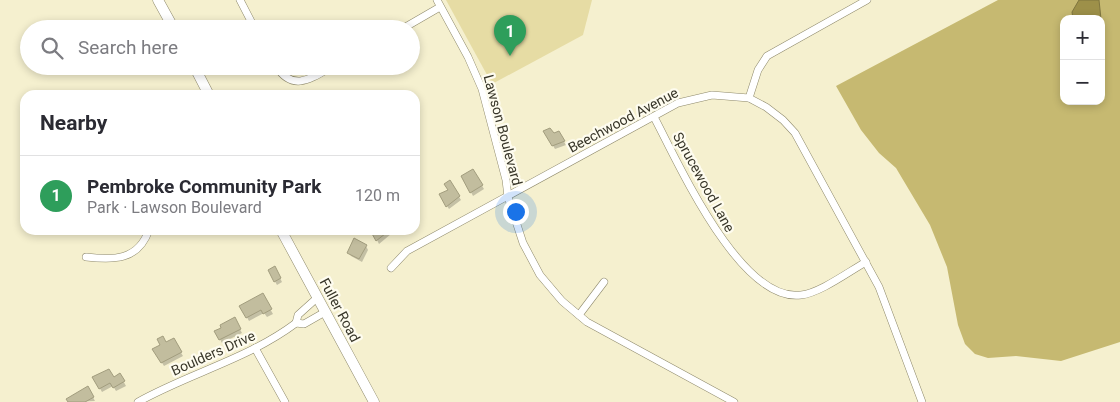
<!DOCTYPE html>
<meta charset="utf-8">
<style>
body{margin:0;font-family:Roboto,sans-serif;background:#f7f7f7;color:#2b2b33}
.controls{position:absolute;right:15px;top:15px;display:grid;overflow:hidden;border-radius:10px;box-shadow:0 2px 8px #0003}
.controls button{width:45px;height:45px;display:grid;place-items:center;padding:0;border:0;border-bottom:1px solid #e1e1e2;background:#fff;color:#2b2b33;font:25px sans-serif}
.you{position:absolute;left:515px;top:211px;width:18px;height:18px;margin:-12px;border:4px solid #fff;border-radius:50%;background:#1a73e8;box-shadow:0 0 0 8px #1a73e833}
.badge{display:grid;place-items:center;width:32px;height:32px;border-radius:50%;background:#6968e1;color:#fff;font-size:16px;font-weight:700}
.pin{position:absolute;translate:-50% -41px;filter:drop-shadow(0 1px 2px #0008)}
.pin::after{content:'';position:absolute;top:26px;width:18px;height:15px;background:inherit;clip-path:polygon(0 0,100% 0,50% 100%)}
.list{margin:0;padding:0;list-style:none}
h2{display:flex;justify-content:space-between;align-items:center;height:65px;margin:0;padding:0 20px;font-size:21px}
h2 small{font-size:16px;font-weight:400;color:#7c7c81}
.list li{display:grid;grid-template-columns:32px 1fr auto;gap:15px;align-items:center;box-sizing:border-box;height:80px;padding:0 20px;border-top:1px solid #e1e1e2}
.list b{display:block;font-size:19px;white-space:nowrap}
.list p{margin:0;font-size:16px;white-space:nowrap;color:#7c7c81}
.list em{font-size:16px;font-style:normal;color:#7c7c81}
.icon{flex:none;width:28px;height:28px;fill:none;stroke:currentColor;stroke-width:2;stroke-linecap:round;stroke-linejoin:round}
.map{position:relative;flex:none;width:1120px;height:402px;overflow:hidden}
.search{position:absolute;background:#fff;box-shadow:0 2px 8px #0003;left:20px;top:20px;width:400px;height:55px;display:flex;align-items:center;gap:12px;box-sizing:border-box;padding:0 18px;border-radius:28px;color:#7c7c81;font-size:19px}
.panel{position:absolute;background:#fff;box-shadow:0 2px 8px #0003;left:20px;top:90px;width:400px;height:145px;border-radius:15px}
.map>svg:first-child{display:block}
.green{fill:#e6dca4}
.forest{fill:#c6b971;fill-rule:evenodd}
.water{fill:#9d9049;stroke:#7f753f}
.shadow{fill:#0003}
.building{fill:#c2bd9e;stroke:#a29d7e}
.lines{fill:none;stroke-linecap:round;stroke-linejoin:round}
.street-casing{stroke:#8e896b;stroke-width:8}
.secondary-casing{stroke:#8e896b;stroke-width:11}
.street{stroke:#fff;stroke-width:7}
.secondary{stroke:#fff;stroke-width:10}
.labels{text-anchor:middle;dominant-baseline:central;stroke-width:4.5;stroke-linejoin:round;paint-order:stroke}
.street-label{font-size:14px;fill:#383629;stroke:#fefcef}
</style>
<div class="map">
<svg width="1120" height="402" viewBox="0 0 1120 402">
<rect width="100%" height="100%" fill="#f5f0cf"/>
<path class="green" d="M446,0h146l-9,35 -91,49z"/>
<path class="forest" d="M998,0h122v342l-59,19 -45,-5 -28,2 -13,-4 -10,-10 -7,-19 -11,-58 -17,-42 -34,-57 -17,-15 -18,-23 -25,-44zM1064,19h37v82h-37z"/>
<path class="water" d="M1079,0h20l2,19h-28l-1,-7z"/>
<g class="shadow">
<path d="M545,132l8,3 5,-3 8,13 -11,4z"/>
<path d="M473,171l11,18 -11,7 -10,-19z"/>
<path d="M450,182l11,18 -12,9 -9,-14 9,-5z"/>
<path d="M372,230h17l2,4 -12,10z"/>
<path d="M366,246l2,4 -6,12 -11,-6 -2,-3z"/>
<path d="M275,268l7,14 -5,3 -8,-14z"/>
<path d="M262,295l11,19 -6,3 -3,-4 -15,8 -8,-15z"/>
<path d="M234,319l8,14 -20,10 -6,-11z"/>
<path d="M173,340l10,16 -19,10 -10,-16z"/>
<path d="M120,375l6,11 -10,5 -3,-5 -11,6 -8,-14h19z"/>
<path d="M88,388l7,13 -25,1z"/>
</g>
<g class="building">
<path d="M550,128l4,5 5,-2 6,10 -13,5 -9,-15z"/>
<path d="M473,169l10,16 -13,8 -9,-17z"/>
<path d="M450,180l10,16 -14,11 -7,-13 9,-4 -4,-6z"/>
<path d="M370,230h20l-14,11z"/>
<path d="M354,238l13,7 -8,14 -12,-6z"/>
<path d="M275,266l6,12 -7,4 -6,-12z"/>
<path d="M263,293l9,16 -9,5 -2,-4 -15,8 -7,-12z"/>
<path d="M235,317l6,12 -22,11 -5,-9 7,-3 -1,-3z"/>
<path d="M163,336l3,6 8,-4 8,14 -21,11 -9,-14 8,-4 -3,-6z"/>
<path d="M109,369l5,8 6,-4 5,8 -12,7 -3,-5 -11,6 -7,-12z"/>
<path d="M88,386l6,11 -9,5h-17l-2,-3z"/>
</g>
<g class="lines">
<g class="street-casing">
<g id="street">
<path d="M240,0l15,29"/>
<path d="M437,0l31,57 14,32 24,91 2,17 15,46 17,32 22,26 25,21 147,80"/>
<path d="M402,29l38,-22"/>
<path d="M276,66c17,27 36,12 57,0"/>
<path d="M749,98l9,-28 9,-14 100,-56"/>
<path d="M654,117c24,45 86,186 147,178 19,-2 47,-23 65,-33"/>
<path d="M86,257c27,3 52,4 63,-27"/>
<path d="M391,268l16,-17 271,-148 34,-8 37,3 17,9 17,13 12,13 84,154 43,115"/>
<path d="M579,315l25,-33"/>
<path d="M296,323l8,1 21,-12"/>
<path d="M255,348l30,54"/>
<path d="M138,402c52,-29 110,-43 158,-79l2,-8 20,-18"/>
</g>
</g>
<g class="secondary-casing">
<g id="secondary">
<path d="M158,0l16,29"/>
<path d="M194,66l15,29"/>
<path d="M281,230l93,172"/>
</g>
</g>
<use href="#street" class="street"/>
<use href="#secondary" class="secondary"/>
</g>
<g class="labels">
<g class="street-label">
<text transform="translate(623 120) rotate(-28)">Beechwood Avenue</text>
<text transform="translate(503 130) rotate(75)">Lawson Boulevard</text>
<text transform="translate(704 182) rotate(61)">Sprucewood Lane</text>
<text transform="translate(340 310) rotate(62)">Fuller Road</text>
<text transform="translate(213 353) rotate(-24)">Boulders Drive</text>
</g>
</g>
</svg>
<div class="controls">
<button>+</button>
<button>−</button>
</div>
<div class="you"></div>
<div class="pin badge" style="left:510px;top:56px;background:#2e9e5b">1</div>
<div class="search"><svg class="icon" aria-label="search" viewBox="0 0 24 24"><circle cx="10" cy="10" r="6"/><path d="M15 15l6 6"/></svg>Search here</div>
<section class="panel">
<h2>Nearby<small></small></h2>
<ul class="list">
<li><span class="badge" style="background:#2e9e5b">1</span><div><b>Pembroke Community Park</b><p>Park · Lawson Boulevard</p></div><em>120 m</em></li>
</ul>
</section>
</div>
